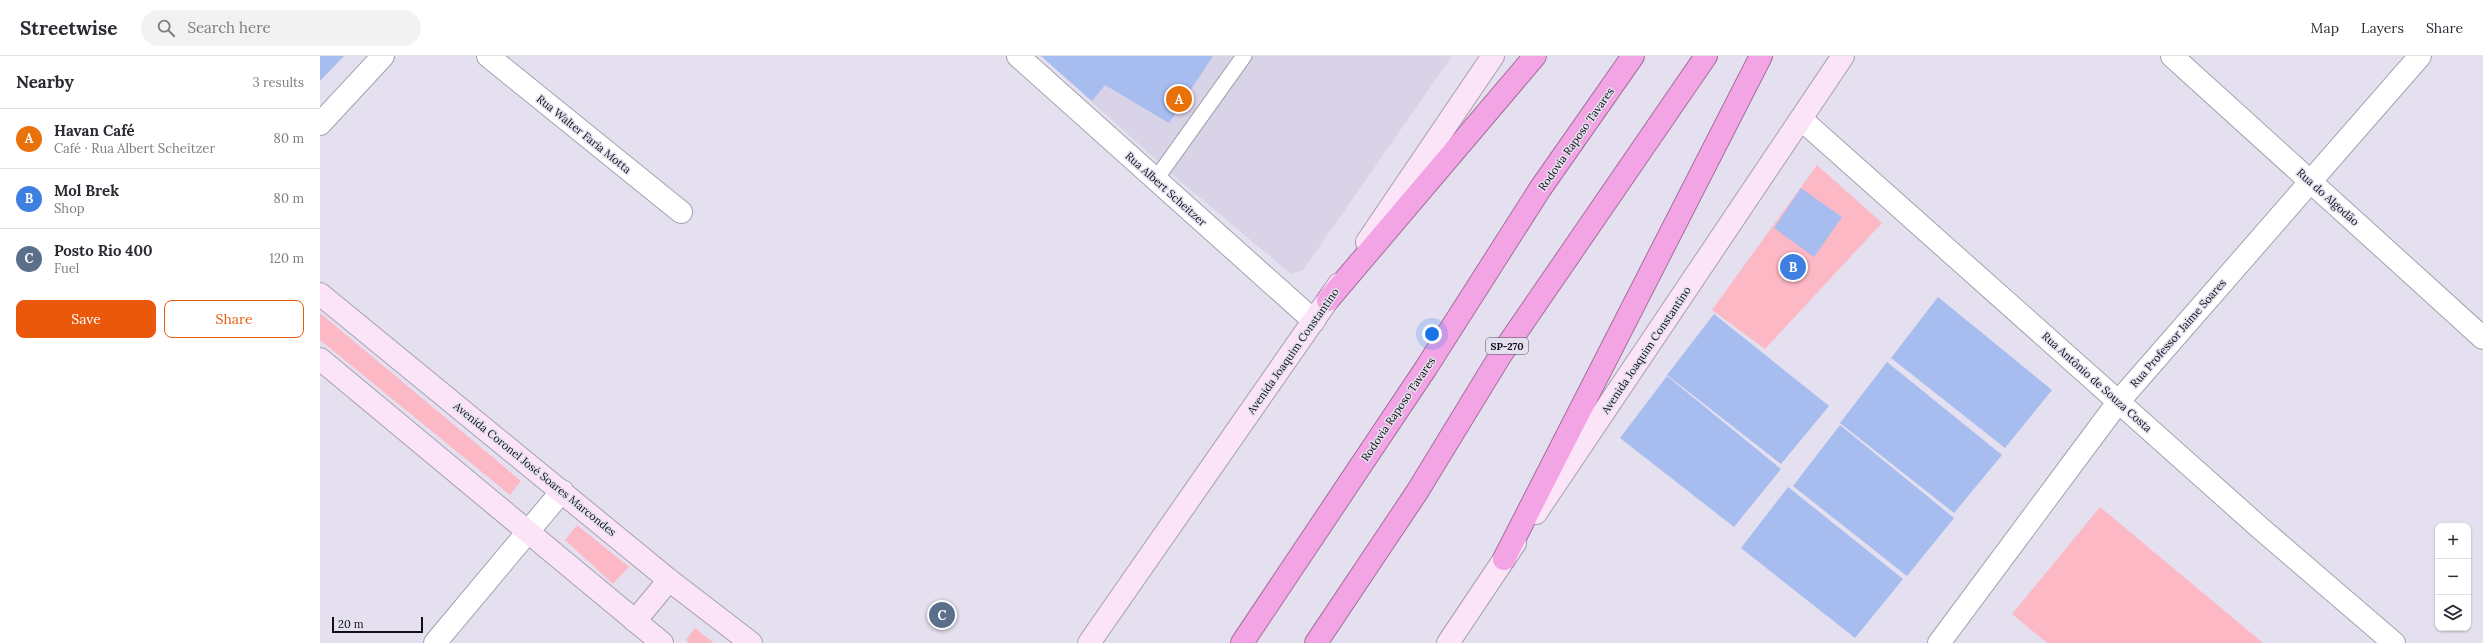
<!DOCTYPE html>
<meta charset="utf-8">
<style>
body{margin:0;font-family:Lora,serif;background:#f2f2f3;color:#2b2b33}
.controls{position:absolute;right:12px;bottom:12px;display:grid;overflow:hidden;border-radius:8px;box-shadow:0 1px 3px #0004}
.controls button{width:36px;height:36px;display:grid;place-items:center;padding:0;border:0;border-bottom:1px solid #e1e1e2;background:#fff;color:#2b2b33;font:20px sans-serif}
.scale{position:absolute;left:12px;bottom:10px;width:91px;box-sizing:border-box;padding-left:4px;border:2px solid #100e13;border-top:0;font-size:11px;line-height:14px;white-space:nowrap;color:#100e13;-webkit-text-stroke:3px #e5e0ef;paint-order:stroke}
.you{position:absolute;left:1112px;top:278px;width:14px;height:14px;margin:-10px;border:3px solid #fff;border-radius:50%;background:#1a73e8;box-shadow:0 0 0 6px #1a73e833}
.badge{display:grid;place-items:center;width:26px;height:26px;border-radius:50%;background:#ea580c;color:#fff;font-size:13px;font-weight:700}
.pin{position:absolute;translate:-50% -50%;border:2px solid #fff;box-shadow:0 1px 4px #0006}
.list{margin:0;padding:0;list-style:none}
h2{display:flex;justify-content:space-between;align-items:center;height:52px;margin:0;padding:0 16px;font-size:17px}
h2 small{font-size:13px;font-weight:400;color:#7c7c81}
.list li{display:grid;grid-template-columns:26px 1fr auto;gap:12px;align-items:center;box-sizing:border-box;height:60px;padding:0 16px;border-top:1px solid #e1e1e2}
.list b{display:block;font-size:15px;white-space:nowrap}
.list p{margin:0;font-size:13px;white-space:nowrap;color:#7c7c81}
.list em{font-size:13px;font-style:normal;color:#7c7c81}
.actions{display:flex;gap:8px;padding:12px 16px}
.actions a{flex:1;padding:9px 0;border:1px solid #ea580c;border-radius:8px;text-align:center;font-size:14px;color:#ea580c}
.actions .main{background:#ea580c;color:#fff}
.icon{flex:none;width:22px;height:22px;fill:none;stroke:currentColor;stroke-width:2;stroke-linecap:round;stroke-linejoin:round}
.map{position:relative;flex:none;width:2163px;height:587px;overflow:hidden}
header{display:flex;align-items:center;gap:24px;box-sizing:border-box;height:56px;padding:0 20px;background:#fff;border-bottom:1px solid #e1e1e2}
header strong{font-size:19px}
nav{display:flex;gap:22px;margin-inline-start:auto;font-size:14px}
.search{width:280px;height:36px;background:#f2f2f3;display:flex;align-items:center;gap:10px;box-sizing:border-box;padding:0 14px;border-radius:22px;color:#7c7c81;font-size:15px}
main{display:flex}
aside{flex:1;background:#fff}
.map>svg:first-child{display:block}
.built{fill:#d9d3e8}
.green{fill:#fdb8c5}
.building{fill:#a7bcef}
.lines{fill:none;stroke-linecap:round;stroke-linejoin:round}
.service-casing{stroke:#a5a0ae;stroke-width:17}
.minor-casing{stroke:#a5a0ae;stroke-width:24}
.secondary-casing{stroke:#a5a0ae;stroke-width:24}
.motorway-casing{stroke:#a3709b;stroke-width:24}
.service{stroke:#fff;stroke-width:15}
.minor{stroke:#fff;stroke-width:22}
.secondary{stroke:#fbe4f7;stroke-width:22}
.motorway{stroke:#f2a4e4;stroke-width:22}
.labels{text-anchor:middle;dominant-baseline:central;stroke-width:3;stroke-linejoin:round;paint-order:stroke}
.shield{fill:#e5e0ef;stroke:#504d55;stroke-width:1}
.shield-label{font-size:10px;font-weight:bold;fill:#100e13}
.street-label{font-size:11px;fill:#100e13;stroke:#e5e0ef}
</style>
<header>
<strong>Streetwise</strong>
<div class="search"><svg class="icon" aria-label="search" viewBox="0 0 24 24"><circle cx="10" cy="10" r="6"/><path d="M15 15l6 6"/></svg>Search here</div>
<nav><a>Map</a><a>Layers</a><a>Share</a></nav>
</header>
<main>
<aside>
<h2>Nearby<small>3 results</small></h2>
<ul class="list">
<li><span class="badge" style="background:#e8710a">A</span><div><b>Havan Café</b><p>Café · Rua Albert Scheitzer</p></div><em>80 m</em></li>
<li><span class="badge" style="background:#3f7fe0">B</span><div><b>Mol Brek</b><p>Shop</p></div><em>80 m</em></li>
<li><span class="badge" style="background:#5c6f8a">C</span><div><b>Posto Rio 400</b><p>Fuel</p></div><em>120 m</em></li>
</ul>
<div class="actions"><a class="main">Save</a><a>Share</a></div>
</aside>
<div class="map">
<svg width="2163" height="587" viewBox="0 0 2163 587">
<rect width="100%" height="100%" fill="#e5e0ef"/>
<path class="built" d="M721,0h411l-149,214 -12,4 -117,-98z"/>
<g class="green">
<path d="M1497,109l65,58 -117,126 -53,-39z"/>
<path d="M0,257l201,168 -11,14 -190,-155z"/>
<path d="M1780,451l163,136h-216l-35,-29z"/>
<path d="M257,469l52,42 -16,17 -48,-44z"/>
<path d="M375,572l19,15h-25l-3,-3z"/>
</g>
<g class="building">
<path d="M0,0h24l-24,25z"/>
<path d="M721,0h172l-44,67 -64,-38 -13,16z"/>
<path d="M1481,132l41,29 -28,40 -40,-29z"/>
<path d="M1618,241l114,93 -47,58 -114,-90z"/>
<path d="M1394,258l115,92 -48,58 -114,-89z"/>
<path d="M1567,306l115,93 -48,58 -114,-90z"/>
<path d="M1347,320l114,93 -47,58 -114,-89z"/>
<path d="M1520,369l114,93 -47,58 -114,-90z"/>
<path d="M1468,431l115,92 -48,59 -114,-90z"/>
</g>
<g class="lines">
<g class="service-casing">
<path id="service" d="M836,123l88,-123"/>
</g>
<g class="minor-casing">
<g id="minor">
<path d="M168,0l193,156"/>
<path d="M698,0l296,265"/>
<path d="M1852,0l311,282"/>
<path d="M1481,63l458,408 135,116"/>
<path d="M0,68l63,-68"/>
<path d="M115,587l127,-152"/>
<path d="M1619,587l180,-242 301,-345"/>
</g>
</g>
<g class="secondary-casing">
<g id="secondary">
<path d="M1047,186l126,-186"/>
<path d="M0,238l349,286 82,63"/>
<path d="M0,303l342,284"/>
<path d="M1216,457l307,-457"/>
<path d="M315,565l34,-41"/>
<path d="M769,587l250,-359"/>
<path d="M1128,587l67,-100"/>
</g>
</g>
<g class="motorway-casing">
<g id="motorway">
<path d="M1008,244l207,-244"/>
<path d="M1184,503l257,-503"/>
<path d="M922,587l184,-275 114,-179 93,-133"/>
<path d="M996,587l101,-151 83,-136 206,-300"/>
</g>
</g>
<use href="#service" class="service"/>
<use href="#minor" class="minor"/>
<use href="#secondary" class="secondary"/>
<use href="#motorway" class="motorway"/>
</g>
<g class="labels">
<rect class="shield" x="1166" y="282" width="42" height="16" rx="3"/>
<g class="shield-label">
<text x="1187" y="290">SP-270</text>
</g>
<g class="street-label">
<text transform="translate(264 78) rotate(39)">Rua Walter Faria Motta</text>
<text transform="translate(1256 83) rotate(-55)">Rodovia Raposo Tavares</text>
<text transform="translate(846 133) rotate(42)">Rua Albert Scheitzer</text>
<text transform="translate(2008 141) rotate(42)">Rua do Algodão</text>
<text transform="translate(1858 277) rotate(-49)">Rua Professor Jaime Soares</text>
<text transform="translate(1326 294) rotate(-56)">Avenida Joaquim Constantino</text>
<text transform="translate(973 295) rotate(-55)">Avenida Joaquim Constantino</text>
<text transform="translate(1777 326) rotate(42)">Rua Antônio de Souza Costa</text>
<text transform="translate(1078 353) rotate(-56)">Rodovia Raposo Tavares</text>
<text transform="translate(215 413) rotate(39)">Avenida Coronel José Soares Marcondes</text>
</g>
</g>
</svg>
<div class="controls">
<button>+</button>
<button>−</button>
<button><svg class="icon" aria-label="layers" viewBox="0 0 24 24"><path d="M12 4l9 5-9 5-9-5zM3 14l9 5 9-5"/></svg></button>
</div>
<div class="scale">20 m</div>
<div class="you"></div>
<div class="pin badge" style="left:859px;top:43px;background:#e8710a">A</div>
<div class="pin badge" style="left:1473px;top:211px;background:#3f7fe0">B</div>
<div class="pin badge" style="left:622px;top:559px;background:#5c6f8a">C</div>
</div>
</main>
